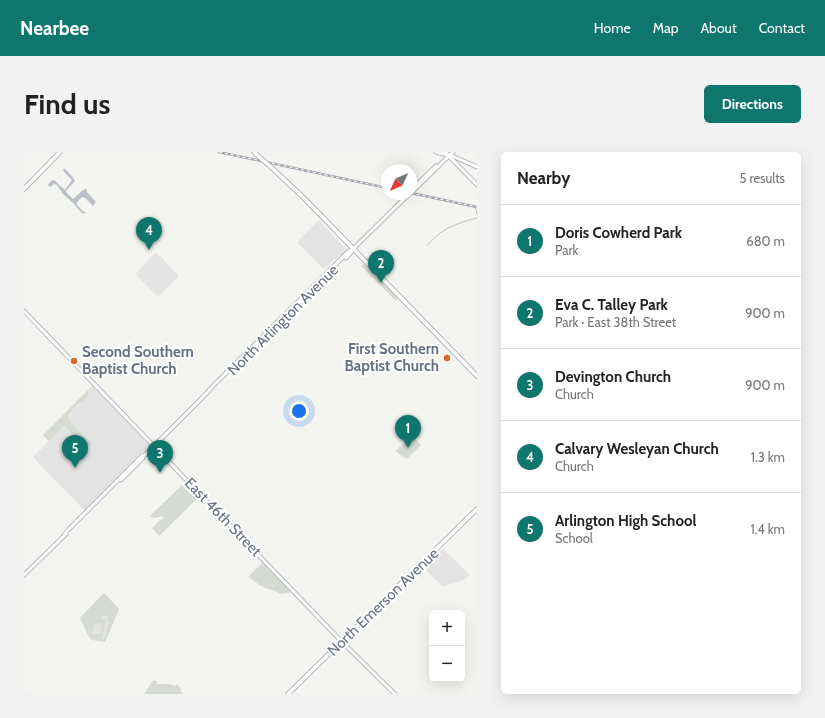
<!DOCTYPE html>
<meta charset="utf-8">
<style>
body{margin:0;font-family:Cabin,sans-serif;background:#f2f2f2;color:#222}
.controls{position:absolute;right:12px;bottom:12px;display:grid;overflow:hidden;border-radius:6px;box-shadow:0 4px 16px #0002}
.controls button{width:36px;height:36px;display:grid;place-items:center;padding:0;border:0;border-bottom:1px solid #e0e0e0;background:#fff;color:#222;font:20px sans-serif}
.compass{position:absolute;left:357px;top:12px;width:36px;height:36px;border-radius:50%;background:#fff;box-shadow:0 4px 16px #0002;rotate:226deg}
.you{position:absolute;left:275px;top:259px;width:14px;height:14px;margin:-10px;border:3px solid #fff;border-radius:50%;background:#1a73e8;box-shadow:0 0 0 6px #1a73e833}
.badge{display:grid;place-items:center;width:26px;height:26px;border-radius:50%;background:#0f766e;color:#fff;font-size:13px;font-weight:700}
.pin{position:absolute;translate:-50% -33px;filter:drop-shadow(0 1px 2px #0008)}
.pin::after{content:'';position:absolute;top:21px;width:14px;height:12px;background:inherit;clip-path:polygon(0 0,100% 0,50% 100%)}
.list{margin:0;padding:0;list-style:none}
h2{display:flex;justify-content:space-between;align-items:center;height:52px;margin:0;padding:0 16px;font-size:17px}
h2 small{font-size:13px;font-weight:400;color:#767676}
.list li{display:grid;grid-template-columns:26px 1fr auto;gap:12px;align-items:center;box-sizing:border-box;height:72px;padding:0 16px;border-top:1px solid #e0e0e0}
.list b{display:block;font-size:15px;white-space:nowrap}
.list p{margin:0;font-size:13px;white-space:nowrap;color:#767676}
.list em{font-size:13px;font-style:normal;color:#767676}
.map{position:relative;flex:none;width:453px;height:542px;overflow:hidden;border-radius:6px}
header{display:flex;align-items:center;gap:24px;box-sizing:border-box;height:56px;padding:0 20px;background:#0f766e;color:#fff}
header strong{font-size:19px}
nav{display:flex;gap:22px;margin-inline-start:auto;font-size:14px}
.intro{display:flex;align-items:center;justify-content:space-between;box-sizing:border-box;height:96px;padding:0 24px}
h1{margin:0;font-size:28px}
.button{padding:10px 18px;border-radius:6px;background:#0f766e;color:#fff;font-size:14px;font-weight:700}
main{display:flex;gap:24px;padding:0 24px}
aside{flex:1;background:#fff;border-radius:6px;box-shadow:0 4px 16px #0002}
.map>svg:first-child{display:block}
.built{fill:#e2e3e2}
.green{fill:#d5dbd2}
.water{fill:#bac2c8}
.lines{fill:none;stroke-linecap:round;stroke-linejoin:round}
.stream{stroke:#bac2c8;stroke-width:1}
.secondary-casing{stroke:#b5b8bd;stroke-width:5}
.primary-casing{stroke:#b3b7ba;stroke-width:5.5}
.secondary{stroke:#fff;stroke-width:3}
.primary{stroke:#fff;stroke-width:3.5}
.rail-casing{stroke:#a3a7ad;stroke-width:2.5}
.rail{stroke:#fff;stroke-width:1;stroke-dasharray:3;stroke-linecap:butt}
.primary-bridge-casing{stroke:#b3b7ba;stroke-width:5.5;stroke-linecap:butt}
.primary-bridge{stroke:#fff;stroke-width:3.5}
.poi-dot{fill:#d76b2f;stroke:#fff;stroke-width:1.5}
.labels{text-anchor:middle;dominant-baseline:central;stroke-width:4;stroke-linejoin:round;paint-order:stroke}
.street-label{font-size:15px;fill:#657180;stroke:#fff}
.poi-label{font-size:15px;font-weight:bold;fill:#657180;stroke:#fff;text-anchor:end}
</style>
<header>
<strong>Nearbee</strong>
<nav><a>Home</a><a>Map</a><a>About</a><a>Contact</a></nav>
</header>
<div class="intro"><h1>Find us</h1><a class="button">Directions</a></div>
<main>
<div class="map">
<svg width="453" height="542" viewBox="0 0 453 542">
<rect width="100%" height="100%" fill="#f4f4f1"/>
<g class="built">
<path d="M295,68l29,31 -6,6 -2,-2 -16,14 -27,-27z"/>
<path d="M132,100l23,24 -21,21 -23,-23z"/>
<path d="M69,232l59,62 -67,65 -52,-54 31,-31 23,22 2,-9 -16,-14 -4,-6 -1,-4 19,-18 2,-5 -1,-2z"/>
<path d="M419,397l27,26 -7,5 -19,6 -1,1 -20,-20z"/>
<path d="M80,441l15,16 -14,33 -14,-2 -11,-22z"/>
</g>
<g class="green">
<path d="M339,112l33,31 1,3v2l-3,-1 -33,-33z"/>
<path d="M64,238l1,2 -2,5 -4,5 -4,1 -11,12c1,11 18,19 23,29l-4,4 -23,-22 -15,15 -6,-6z"/>
<path d="M388,284l9,9 -14,14 -12,-8z"/>
<path d="M162,329l14,15 -41,40 -7,-8 6,-6 6,-4 -3,-2c-4,2 -8,3 -11,0z"/>
<path d="M239,410l29,29 -3,2 -9,1c-5,-4 -10,-4 -15,-6 -6,-3 -11,-7 -17,-11z"/>
<path d="M80,441l15,16 -14,33 -2,-1 1,-3h1l4,-16 -2,-1 1,-5 -6,-1 -1,4 5,1 -1,5 -8,-2 -1,1h-2l-2,9 3,2 1,-1h4l1,-1 1,-8 2,1 -2,15 -8,-1v-1h-4l-10,-21z"/>
<path d="M129,528l4,1v3h11l7,2 2,-2 3,3 2,6 2,1h-40z"/>
</g>
<path class="water" d="M39,17h2l7,7 3,5 -1,1 -8,9v1l7,7 10,-9 2,-1 2,1v2l9,10 -4,5v-2l-7,-7 -3,-1 -5,5v3l7,7h2l-2,2 -3,-2 -8,-9 -10,-9 -6,-9 -3,-1 -4,3 -2,-2c1,-2 3,-5 6,-5l11,10 7,-10 -8,-8z"/>
<g class="lines">
<g class="stream">
<path d="M403,45l46,10 3,2 1,5"/>
<path d="M403,93l14,-13h1c7,-6 26,-12 35,-14"/>
</g>
<g class="secondary-casing">
<g id="secondary">
<path d="M412,0l16,4 25,11"/>
<path d="M421,0l32,33"/>
<path d="M387,38l25,-24"/>
<path d="M387,41l42,-41"/>
<path d="M322,106l6,-7 1,-2 53,-52 4,-3"/>
<path d="M0,159l320,333 51,50"/>
<path d="M232,194l67,-66"/>
<path d="M97,328l22,-22"/>
<path d="M40,383l4,-5 74,-74 3,-1 58,-58 10,-11 136,-135 4,-2"/>
<path d="M0,423l42,-41"/>
</g>
</g>
<g class="primary-casing">
<g id="primary">
<path d="M230,0l3,3"/>
<path d="M247,15l34,32 172,177"/>
<path d="M0,37l36,-37"/>
<path d="M264,542l189,-185"/>
</g>
</g>
<use href="#secondary" class="secondary"/>
<use href="#primary" class="primary"/>
<g class="rail-casing">
<g id="rail">
<path d="M195,0l168,36"/>
<path d="M387,41l66,14"/>
</g>
</g>
<use href="#rail" class="rail"/>
<g class="primary-bridge-casing">
<path id="primary-bridge" d="M233,3l14,12"/>
</g>
<use href="#primary-bridge" class="primary-bridge"/>
</g>
<g class="poi-dot">
<circle cx="423" cy="206" r="4"/>
<circle cx="50" cy="209" r="4"/>
</g>
<g class="labels">
<g class="street-label">
<text transform="translate(259 168) rotate(-45)">North Arlington Avenue</text>
<text transform="translate(199 365) rotate(46)">East 46th Street</text>
<text transform="translate(359 450) rotate(-44)">North Emerson Avenue</text>
</g>
<g class="poi-label">
<text x="415" y="197">First Southern<tspan x="415" dy="17">Baptist Church</tspan></text>
<text x="58" y="200" text-anchor="start">Second Southern<tspan x="58" dy="17">Baptist Church</tspan></text>
</g>
</g>
</svg>
<div class="controls">
<button>+</button>
<button>−</button>
</div>
<svg class="compass" viewBox="-18 -18 36 36"><path d="M0-13l5 13h-10z" fill="#e53935"/><path d="M0 13l5-13h-10z" fill="#767676"/></svg>
<div class="you"></div>
<div class="pin badge" style="left:384px;top:296px">1</div>
<div class="pin badge" style="left:357px;top:131px">2</div>
<div class="pin badge" style="left:136px;top:321px">3</div>
<div class="pin badge" style="left:125px;top:98px">4</div>
<div class="pin badge" style="left:51px;top:316px">5</div>
</div>
<aside>
<h2>Nearby<small>5 results</small></h2>
<ul class="list">
<li><span class="badge">1</span><div><b>Doris Cowherd Park</b><p>Park</p></div><em>680 m</em></li>
<li><span class="badge">2</span><div><b>Eva C. Talley Park</b><p>Park · East 38th Street</p></div><em>900 m</em></li>
<li><span class="badge">3</span><div><b>Devington Church</b><p>Church</p></div><em>900 m</em></li>
<li><span class="badge">4</span><div><b>Calvary Wesleyan Church</b><p>Church</p></div><em>1.3 km</em></li>
<li><span class="badge">5</span><div><b>Arlington High School</b><p>School</p></div><em>1.4 km</em></li>
</ul>
</aside>
</main>
